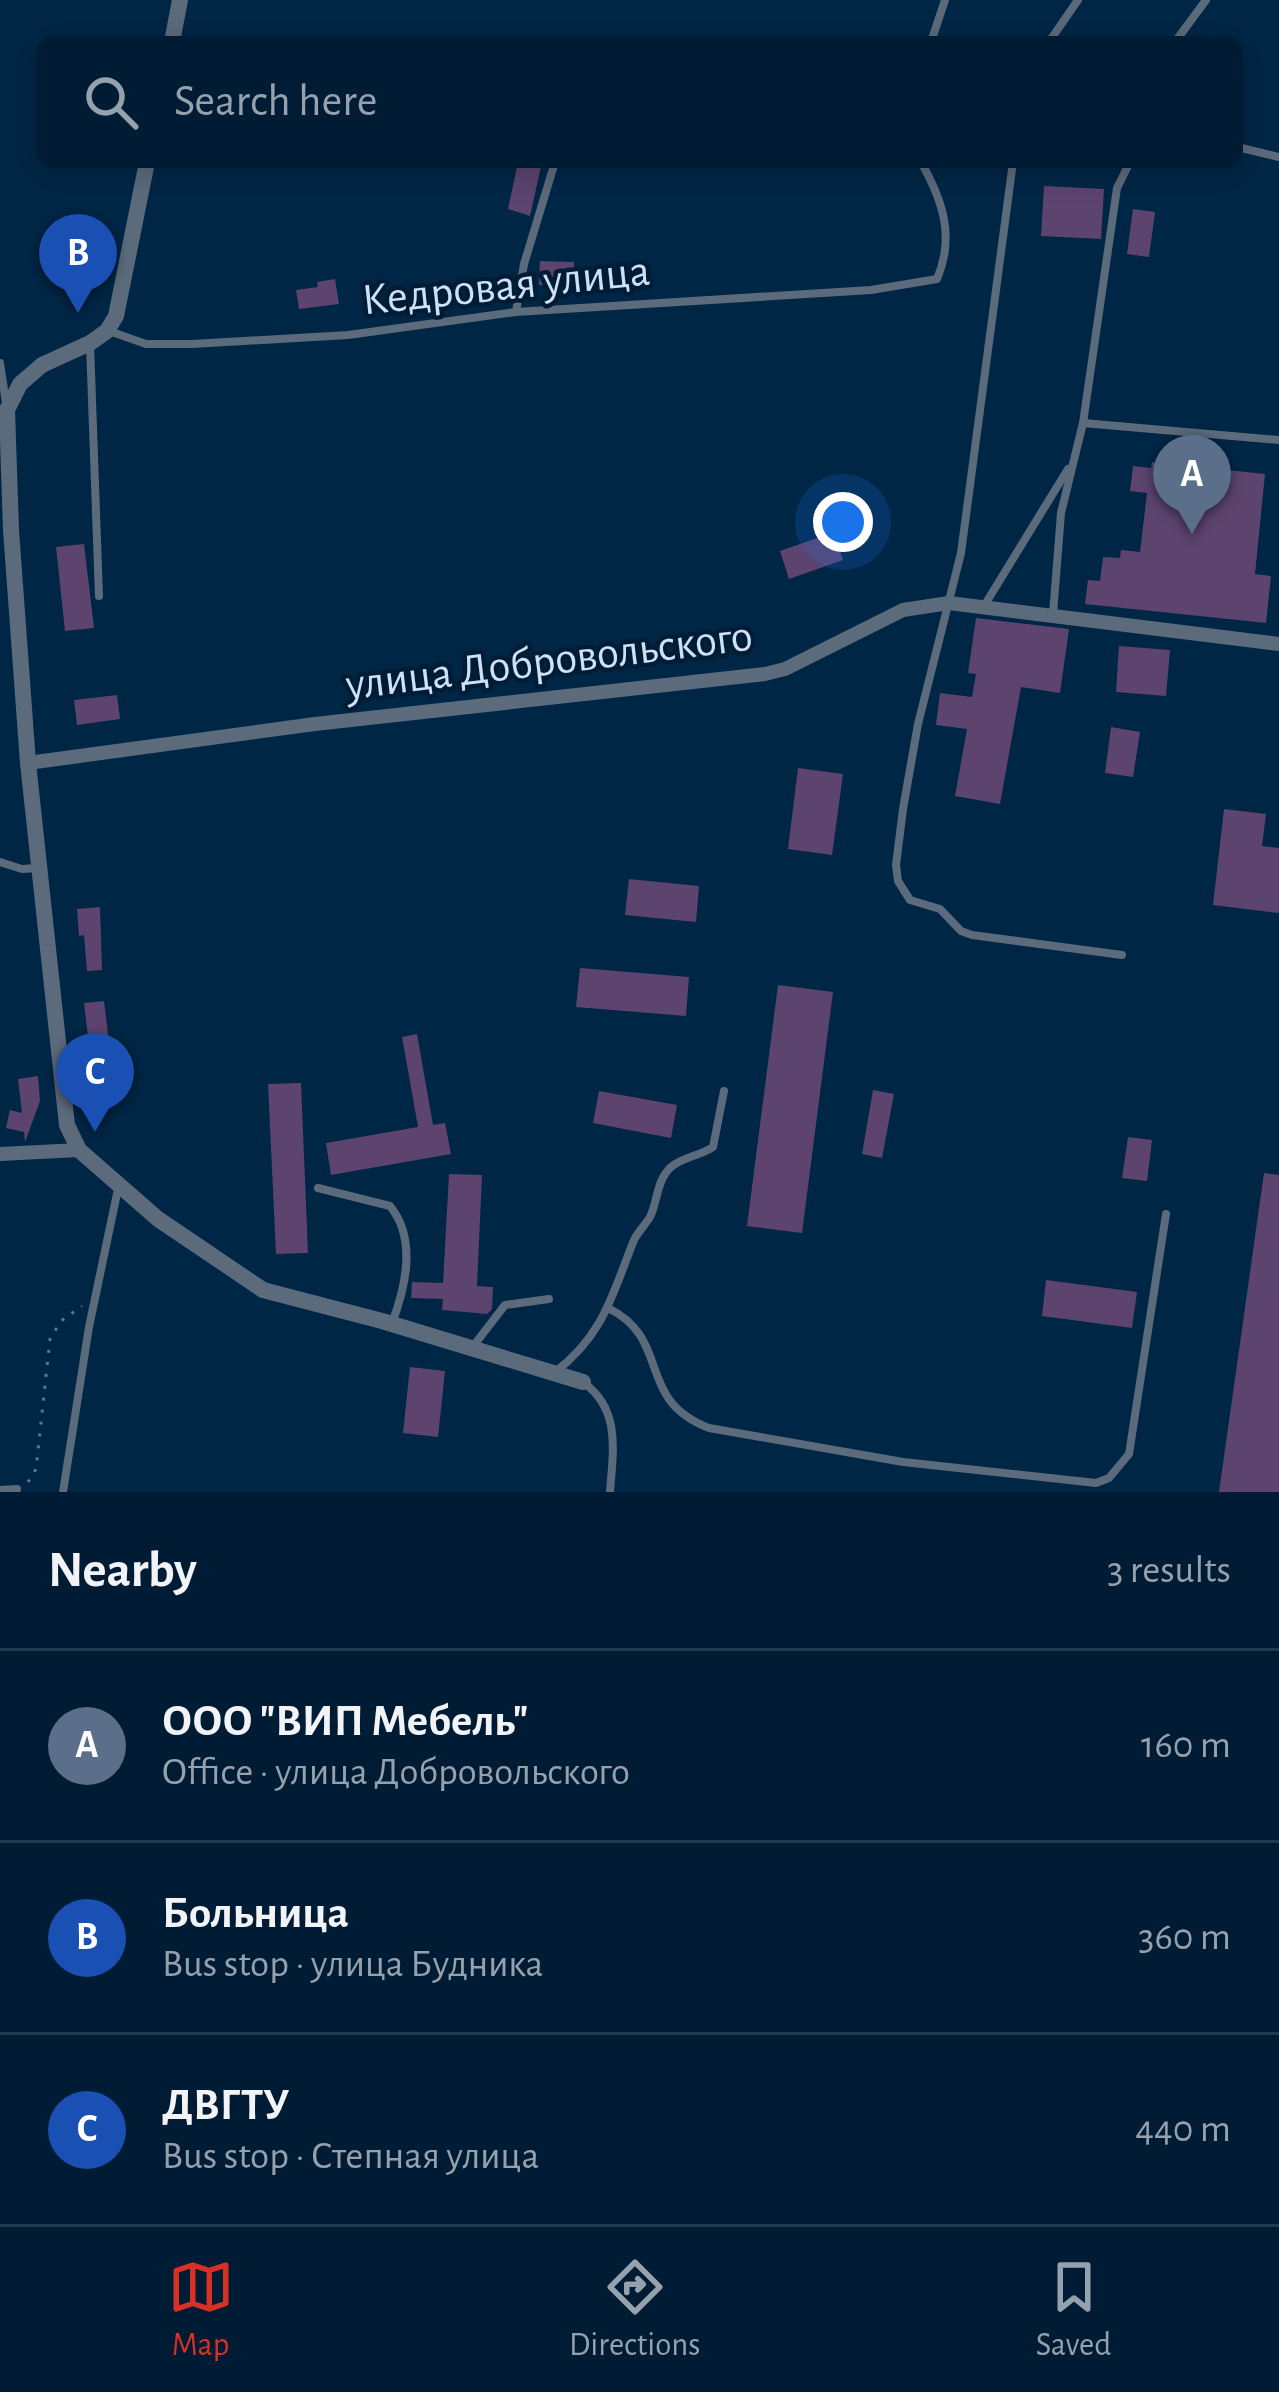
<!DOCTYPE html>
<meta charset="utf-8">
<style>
body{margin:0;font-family:"Alegreya Sans",sans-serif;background:#0e2940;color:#f1f3f6}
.you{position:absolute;left:843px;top:522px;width:42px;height:42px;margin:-30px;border:9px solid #fff;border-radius:50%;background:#1a73e8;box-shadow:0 0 0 18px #1a73e833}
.badge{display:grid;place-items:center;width:78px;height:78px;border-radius:50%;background:#d93025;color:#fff;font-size:39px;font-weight:700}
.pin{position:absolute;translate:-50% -99px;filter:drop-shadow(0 3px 6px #0008)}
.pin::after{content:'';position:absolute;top:63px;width:42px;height:36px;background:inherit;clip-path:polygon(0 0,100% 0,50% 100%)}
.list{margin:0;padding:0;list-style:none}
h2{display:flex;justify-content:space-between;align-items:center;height:156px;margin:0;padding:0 48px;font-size:51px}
h2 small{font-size:39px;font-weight:400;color:#95a1ac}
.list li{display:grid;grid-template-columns:78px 1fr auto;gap:36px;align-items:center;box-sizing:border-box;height:192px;padding:0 48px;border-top:3px solid #223a4f}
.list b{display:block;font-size:45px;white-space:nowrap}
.list p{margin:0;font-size:39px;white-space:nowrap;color:#95a1ac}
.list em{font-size:39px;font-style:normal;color:#95a1ac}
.icon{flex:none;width:66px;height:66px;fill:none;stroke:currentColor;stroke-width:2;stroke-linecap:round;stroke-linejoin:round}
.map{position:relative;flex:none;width:1279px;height:1492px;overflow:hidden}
.search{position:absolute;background:#001c34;box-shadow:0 6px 30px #0003;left:36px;right:36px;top:36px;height:132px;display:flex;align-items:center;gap:30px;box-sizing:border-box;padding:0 42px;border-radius:18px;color:#95a1ac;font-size:45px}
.sheet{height:732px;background:#001c34}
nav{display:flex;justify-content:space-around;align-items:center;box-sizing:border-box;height:168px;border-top:3px solid #223a4f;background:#001c34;font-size:33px;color:#95a1ac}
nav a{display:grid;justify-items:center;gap:6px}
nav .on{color:#d93025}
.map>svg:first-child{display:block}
.building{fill:#5c446f}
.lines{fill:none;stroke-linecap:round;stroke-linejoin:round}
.path{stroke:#5a7893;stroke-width:3;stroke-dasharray:3 9;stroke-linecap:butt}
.service{stroke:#5b6b7c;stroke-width:8}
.minor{stroke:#5b6b7c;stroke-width:14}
.tertiary{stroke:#5b6b7c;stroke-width:16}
.labels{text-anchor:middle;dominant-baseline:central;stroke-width:9;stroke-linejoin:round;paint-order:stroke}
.street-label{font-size:45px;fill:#cde1f7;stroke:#011c35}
</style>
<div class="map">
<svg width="1279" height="1492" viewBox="0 0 1279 1492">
<rect width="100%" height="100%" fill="#002646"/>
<g class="building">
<path d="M518,162h24l-12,54 -22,-7z"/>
<path d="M1044,186l60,3 -3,50 -60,-3z"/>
<path d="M1133,209l22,3 -6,45 -22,-3z"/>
<path d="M540,261l34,1v24l-35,-1z"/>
<path d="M335,279l4,25 -40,5 -3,-19 22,-3 -1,-5z"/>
<path d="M1152,462l113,12 -10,100 16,2 -5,47 -181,-19 3,-24 12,1 3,-24 17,1 1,-8 19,2 7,-59 -17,-2 3,-25 18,2z"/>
<path d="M834,532l9,28 -54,19 -9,-28z"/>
<path d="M84,544l10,84 -29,3 -9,-84z"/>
<path d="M976,618l93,11 -9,64 -39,-6 -21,117 -45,-8 12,-67 -31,-4 4,-32 32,4 4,-23 -8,-1z"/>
<path d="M1119,646l51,4 -4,46 -50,-4z"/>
<path d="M117,695l3,24 -43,6 -3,-25z"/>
<path d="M1111,727l29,5 -7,45 -28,-4z"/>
<path d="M798,768l45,6 -11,81 -44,-6z"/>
<path d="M1224,809l42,5 -4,32 17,2v65l-66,-8z"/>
<path d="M629,879l70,7 -3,36 -71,-7z"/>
<path d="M100,907l2,63 -15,1 -3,-36 -5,1 -2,-27z"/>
<path d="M580,968l109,9 -3,39 -110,-9z"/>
<path d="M778,985l55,7 -31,241 -55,-7z"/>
<path d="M104,1001l5,41 -20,3 -5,-42z"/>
<path d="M417,1034l16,91 12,-2 6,31 -120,21 -5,-32 92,-16 -16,-90z"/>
<path d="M38,1076l2,25 -15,41 -1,-10 -18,-4 4,-18 12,3 -4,-34z"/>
<path d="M301,1083l7,170 -32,1 -8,-170z"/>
<path d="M873,1090l21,4 -12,64 -20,-4z"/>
<path d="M599,1091l78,14 -6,33 -78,-15z"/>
<path d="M1128,1137l24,3 -5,41 -25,-3z"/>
<path d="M1264,1173l15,2v317h-60z"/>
<path d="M449,1174l33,1 -5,111 16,1 -1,22 -5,5 -45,-4 1,-11 -32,-1 1,-16 31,1z"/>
<path d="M1046,1280l91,12 -5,36 -90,-12z"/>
<path d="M410,1367l35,4 -7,66 -35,-4z"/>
</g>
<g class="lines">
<path class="path" d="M28,1482l8,-13 14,-130 11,-18 21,-15"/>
<g class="service">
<path d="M617,42v-1"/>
<path d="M931,42l14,-42"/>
<path d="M1049,42l29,-42"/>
<path d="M1175,42l31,-42"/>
<path d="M1237,147l42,10"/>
<path d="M1013,162l-52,391 -43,171 -15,85 -7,56 2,16 12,19 30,9 21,22 11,4 150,20"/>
<path d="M516,312l8,-48 31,-102"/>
<path d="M109,331l37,13h46l156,-9 168,-23 355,-22 66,-11c18,-42 6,-78 -16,-117"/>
<path d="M90,344l9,252"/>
<path d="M0,363l6,40"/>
<path d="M1083,423l196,17"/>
<path d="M984,606l84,-137"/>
<path d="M1053,614l8,-101 22,-90 34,-235 13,-26"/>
<path d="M0,862l22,7 16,-1"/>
<path d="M318,1188l72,18c27,33 16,80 2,117"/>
<path d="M608,1308c65,32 26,91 101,120l194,34 193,21 13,-5 20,-24 37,-240"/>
<path d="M471,1349l34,-44 44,-6"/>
<path d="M554,1373c50,-38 58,-78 80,-133 4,-8 11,-15 16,-23 8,-16 6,-36 21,-50 12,-10 29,-11 42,-20l11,-56"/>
<path d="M584,1383c37,27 29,68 26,109"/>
<path d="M0,1490l17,-1"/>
<path d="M63,1492l26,-165 30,-143"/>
</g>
<g class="minor">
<path d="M28,763l287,-39 450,-50 20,-5 118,-59 46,-7 330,41"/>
<path d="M0,1154l79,-4"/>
</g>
<g class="tertiary">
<path d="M172,42l8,-42"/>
<path d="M147,162l-31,154 -9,15 -17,12 -48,22 -22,19 -13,26 4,120 17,233 39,362 12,25 79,69 105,71 119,31 201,61"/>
</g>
</g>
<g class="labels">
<g class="street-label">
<text transform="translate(506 286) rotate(-6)">Кедровая улица</text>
<text transform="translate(549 661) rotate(-7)">улица Добровольского</text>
</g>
</g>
</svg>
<div class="you"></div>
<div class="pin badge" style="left:1192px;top:534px;background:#5c6f8a">A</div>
<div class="pin badge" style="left:78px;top:313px;background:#1a4fb4">B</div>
<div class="pin badge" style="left:95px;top:1132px;background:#1a4fb4">C</div>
<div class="search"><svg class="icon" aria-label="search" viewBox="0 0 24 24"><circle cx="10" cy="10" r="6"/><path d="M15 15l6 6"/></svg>Search here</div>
</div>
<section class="sheet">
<h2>Nearby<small>3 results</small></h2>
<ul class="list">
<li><span class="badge" style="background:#5c6f8a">A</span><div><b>ООО &quot;ВИП Мебель&quot;</b><p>Office · улица Добровольского</p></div><em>160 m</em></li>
<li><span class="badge" style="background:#1a4fb4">B</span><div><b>Больница</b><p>Bus stop · улица Будника</p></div><em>360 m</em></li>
<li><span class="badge" style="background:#1a4fb4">C</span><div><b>ДВГТУ</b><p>Bus stop · Степная улица</p></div><em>440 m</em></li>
</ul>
</section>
<nav>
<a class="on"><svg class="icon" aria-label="map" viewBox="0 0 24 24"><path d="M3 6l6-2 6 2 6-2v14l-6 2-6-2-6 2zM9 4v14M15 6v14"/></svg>Map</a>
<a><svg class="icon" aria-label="directions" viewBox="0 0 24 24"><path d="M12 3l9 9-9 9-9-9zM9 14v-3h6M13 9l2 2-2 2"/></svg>Directions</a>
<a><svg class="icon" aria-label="saved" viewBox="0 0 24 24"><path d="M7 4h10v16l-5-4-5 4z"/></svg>Saved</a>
</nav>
